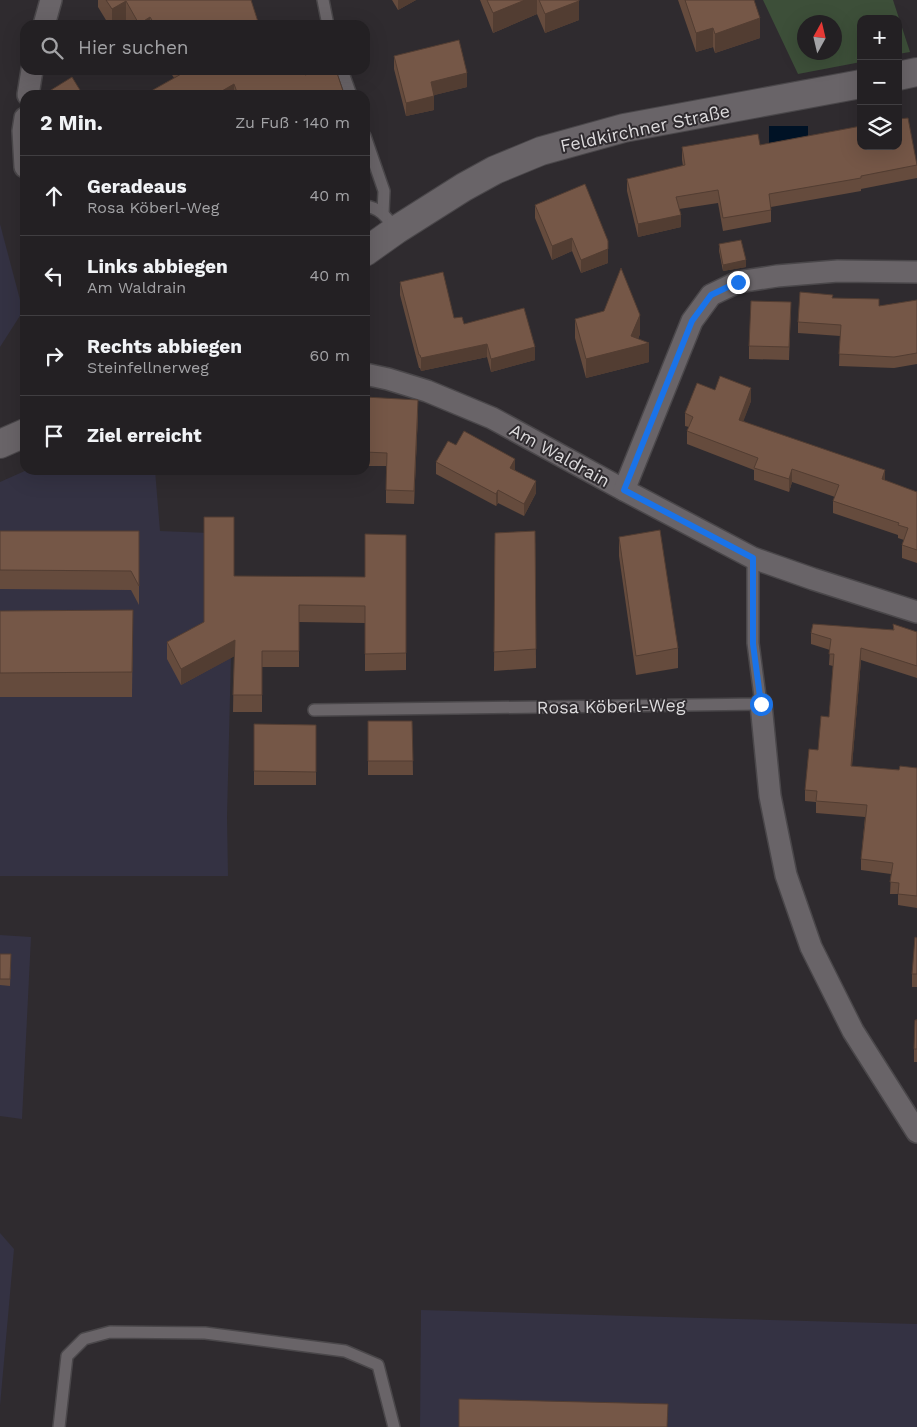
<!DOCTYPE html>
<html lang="de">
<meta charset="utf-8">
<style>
body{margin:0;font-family:"Work Sans",sans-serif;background:#2f2d30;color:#f1f3f6}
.controls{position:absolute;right:15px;top:15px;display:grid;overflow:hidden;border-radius:10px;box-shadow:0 5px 20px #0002}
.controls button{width:45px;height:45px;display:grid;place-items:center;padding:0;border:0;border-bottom:1px solid #403e41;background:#232023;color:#f1f3f6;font:25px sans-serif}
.compass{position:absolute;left:797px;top:15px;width:45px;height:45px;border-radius:50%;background:#232023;box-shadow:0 5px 20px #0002;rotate:8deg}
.stop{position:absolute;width:15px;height:15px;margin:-11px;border:4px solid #1a73e8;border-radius:50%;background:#fff}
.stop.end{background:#1a73e8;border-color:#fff;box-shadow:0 1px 5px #0008}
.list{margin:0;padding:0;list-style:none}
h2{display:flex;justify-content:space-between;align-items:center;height:65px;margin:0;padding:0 20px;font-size:21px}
h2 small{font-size:16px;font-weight:400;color:#a3a3a6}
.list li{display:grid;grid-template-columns:32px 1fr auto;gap:15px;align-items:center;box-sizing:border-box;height:80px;padding:0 20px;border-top:1px solid #403e41}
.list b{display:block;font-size:19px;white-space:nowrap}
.list p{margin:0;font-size:16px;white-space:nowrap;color:#a3a3a6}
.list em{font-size:16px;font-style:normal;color:#a3a3a6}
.icon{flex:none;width:28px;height:28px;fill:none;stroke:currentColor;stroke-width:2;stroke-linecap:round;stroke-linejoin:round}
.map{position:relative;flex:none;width:917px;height:1427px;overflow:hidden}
.search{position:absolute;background:#232023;box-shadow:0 5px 20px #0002;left:20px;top:20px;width:350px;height:55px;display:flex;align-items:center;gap:12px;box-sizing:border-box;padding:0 18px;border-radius:15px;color:#a3a3a6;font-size:19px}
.panel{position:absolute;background:#232023;box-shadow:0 5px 20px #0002;left:20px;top:90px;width:350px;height:385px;border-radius:15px}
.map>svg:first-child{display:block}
.commercial{fill:#343243}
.green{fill:#3d4f39;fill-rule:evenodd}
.water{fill:#001225}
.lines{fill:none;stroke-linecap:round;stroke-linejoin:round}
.lane-casing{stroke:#4a474a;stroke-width:14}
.street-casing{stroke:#4a474a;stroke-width:24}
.secondary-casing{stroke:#4a474a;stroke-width:30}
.lane{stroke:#696468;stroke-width:11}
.street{stroke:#696468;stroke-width:21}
.secondary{stroke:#696468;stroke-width:28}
.wall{fill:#654b3d}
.shaded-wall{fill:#523d32}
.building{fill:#755747;stroke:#523d32}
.route{stroke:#1a73e8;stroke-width:6}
.labels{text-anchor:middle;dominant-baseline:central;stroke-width:4;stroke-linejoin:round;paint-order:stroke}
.street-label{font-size:18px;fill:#dcdadc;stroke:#2f2b2f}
</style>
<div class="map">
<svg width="917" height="1427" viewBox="0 0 917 1427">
<rect width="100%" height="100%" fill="#2f2b2f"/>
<g class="commercial">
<path d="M0,224l23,87 -23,36z"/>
<path d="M27,470h128l5,61 74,3 -7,283 1,59h-228v-394z"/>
<path d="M0,935l31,2 -9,182 -22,-3z"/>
<path d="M0,1233l14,16 -14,157z"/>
<path d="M421,1310l496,14v103h-497z"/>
</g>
<path class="green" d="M763,0h130l17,52 -12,2v-35h-37v43l-63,12zM804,22h30v30h-30z"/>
<rect class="water" x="769" y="126" width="39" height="18"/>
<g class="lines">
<g class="lane-casing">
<g id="lane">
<path d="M323,0l5,25"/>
<path d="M342,70l9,25"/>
<path d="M365,136l19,55 -1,22"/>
<path d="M365,206c16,2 22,12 31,24"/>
<path d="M314,710l447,-6 -8,-61v-85"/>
<path d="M59,1427l8,-71 17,-17 26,-7 95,1 140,18 33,14 16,62"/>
</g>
</g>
<g class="street-casing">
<g id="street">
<path d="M44,25l7,-25"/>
<path d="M28,95l4,-25"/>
<path d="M25,118l-2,13 2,36"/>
<path d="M365,374l23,5 39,12 65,27 132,72 129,68 60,21 104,33"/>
<path d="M624,490l68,-169 19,-26 27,-13 39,-6 61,-5 79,1"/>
<path d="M761,704l9,92 16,79 25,72 42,84 64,101"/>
</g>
</g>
<g class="secondary-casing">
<g id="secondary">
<path d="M898,76l19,-4"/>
<path d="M365,252l31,-22 68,-43 31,-17 46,-19 83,-23 237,-44"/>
<path d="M0,444l25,-11"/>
</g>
</g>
<use href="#lane" class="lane"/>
<use href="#street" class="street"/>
<use href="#secondary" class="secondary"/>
</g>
<g class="wall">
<path d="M98,0h153l8,25h-131l-2,-3 -6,3h-11l-11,-18z"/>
<path d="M392,0h24l-18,10z"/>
<path d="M480,0h99v20l-34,13 -8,-19 -44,19z"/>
<path d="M678,0h76l6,38 -45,15 -2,-6 -17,5z"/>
<path d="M394,56l73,31 -33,8v15l-28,6 -12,-47z"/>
<path d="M169,70h105l1,2 30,3 39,20h-200l30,-17z"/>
<path d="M760,145l157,20v13l-56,11v2l-90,16v15l-48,9 -5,-28 -39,6 2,18 -43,10 -11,-46v-12l56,-13 -1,-6v-13z"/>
<path d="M535,205l73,58 -27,10 -9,-22 -20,9 -17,-42z"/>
<path d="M719,244l27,23 -23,4 -4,-20z"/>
<path d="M400,282l64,42 71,36 -44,12 -4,-15 -66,14 -1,-3h-1l-19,-73z"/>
<path d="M833,298l46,8 38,-6v64l-23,4 -55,-2 1,-30 -42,-3v-11z"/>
<path d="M791,302l-2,58 -40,-1v-13z"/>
<path d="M575,319l65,15 -2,5 11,23 -63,16 -11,-40z"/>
<path d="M715,390l36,11 -8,20 142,60 32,11v71l-15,-5v-13l2,-5 -6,-2v-3l-65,-22v-12l2,-4 -43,-15 -3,10 -35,-12v-10l-67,-26v-13l2,-4 -4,-1v-13z"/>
<path d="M365,397l53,16 -4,91 -28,-1v-37h-21z"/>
<path d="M456,445l59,25 21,23 -12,23 -26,-13 -2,3 -60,-32v-12z"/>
<path d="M0,531h139v74l-8,-15 -131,-1z"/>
<path d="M535,531l1,137 -42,3 1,-138z"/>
<path d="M406,535v135l-41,1v-48l-66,-1v45h-37v45h-29l1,-56 -53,29 -14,-26v-17l37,-20 30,-46 131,1z"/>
<path d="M619,537l59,111v20l-42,7 -17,-119z"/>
<path d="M133,610l-1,87h-132v-86z"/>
<path d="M893,624l24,8v46l-56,-18 -9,106 47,4 18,-2v140l-19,-3v-11h-8l1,-20 -30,-4v-11l4,-42 -49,-4v-11l-11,-1v-11l24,-73 4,-51 -4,-1 1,-15 -19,-6v-11l82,-3z"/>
<path d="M368,721h44l1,54h-45z"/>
<path d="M254,724l62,1v60h-62z"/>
<path d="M917,938v49h-5v-13z"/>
<path d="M0,954h11l-1,32 -10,-1z"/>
<path d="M917,1019v43h-3v-13z"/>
</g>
<g class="shaded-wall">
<path d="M398,0h18l-18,10z"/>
<path d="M525,0h12v14l-44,19v-20z"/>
<path d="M126,1v21l-6,3h-8v-16z"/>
<path d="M579,1v19l-34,13v-19z"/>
<path d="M150,17v8h-11v-1z"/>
<path d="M760,18v20l-45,15v-19z"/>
<path d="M713,28v19l-17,5v-19z"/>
<path d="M467,73v14l-36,9v-14z"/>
<path d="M234,84v11h-19z"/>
<path d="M434,96v14l-28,6v-13z"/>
<path d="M681,215v12l-43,10v-13z"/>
<path d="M572,238v13l-20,9v-14z"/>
<path d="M608,249v14l-27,10v-13z"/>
<path d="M746,260v7l-23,4v-6z"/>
<path d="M640,315v19l-6,13 15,-4v19l-63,16v-19l45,-23z"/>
<path d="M487,344v13l-66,14v-13z"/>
<path d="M535,347v13l-44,12v-13z"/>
<path d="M751,388v13l-12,32v-13z"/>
<path d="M418,400v13l-4,91v-13z"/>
<path d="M515,459v12l-5,-3z"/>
<path d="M792,469v13l-3,10v-13z"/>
<path d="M885,470v12l-3,-3z"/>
<path d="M536,481v12l-12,23v-12z"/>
<path d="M498,490v13l-2,3v-12z"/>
<path d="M235,640v16l-54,29v-16z"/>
<path d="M861,648v12l-10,117v-11z"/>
</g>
<g class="building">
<path d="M106,0h145l8,25h-104l-5,-8 -11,7 -13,-23 -14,8z"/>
<path d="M487,0h38l-32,13z"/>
<path d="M539,0h40v1l-34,13z"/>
<path d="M685,0h69l6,18 -45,16 -2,-6 -17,5z"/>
<path d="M459,40l8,33 -36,9 3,14 -28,7 -12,-47z"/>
<path d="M181,70h93l1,2 5,-2h24l1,5 16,-5h15l8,24 -3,1h-103l-4,-11 -19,11h-71l39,-22z"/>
<path d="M72,77l11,18h-40z"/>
<path d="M908,118l9,47 -56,11v2l-92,16 2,16 -48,8 -5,-28 -42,7 5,18 -43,9 -11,-45 58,-14 -3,-18 76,-13 2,11 101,-19v20h37v-27z"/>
<path d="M585,184l23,57v8l-27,11 -9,-22 -20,8 -17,-41z"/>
<path d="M741,240l5,20 -23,5 -4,-21z"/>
<path d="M621,268l19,47 -9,21 18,7 -63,16 -11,-40 29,-8z"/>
<path d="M443,272l11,46 8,-1 2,7 60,-16 11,39 -44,12 -4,-15 -66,14 -1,-3h-1l-19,-73z"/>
<path d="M800,292l33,3 -1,3 47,1v7l38,-6v53l-23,4 -55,-3 2,-29 -43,-3z"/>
<path d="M751,301l40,1 -2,45 -40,-1z"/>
<path d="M720,376l31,12 -12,32 146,50 -3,9 35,13v58l-15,-5 6,-17 -10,-3 1,-2 -66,-22 6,-16 -47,-16 -3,10 -35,-11 4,-10 -71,-27 6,-14 -8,-4 12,-30 18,7z"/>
<path d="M365,397l53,3 -4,91 -28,-1 1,-37 -22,-1z"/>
<path d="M464,431l51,28 -5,9 26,13 -12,23 -26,-14 -2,4 -60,-32 12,-21 8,4z"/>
<path d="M204,517h30v59l131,1v-43l41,1v118l-41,1v-48l-66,-1v46h-37v44h-29l2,-55 -54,29 -14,-27 37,-20z"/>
<path d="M660,530l18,118 -42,8 -17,-119z"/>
<path d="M0,531h139v55l-8,-15 -131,-1z"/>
<path d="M535,531l1,118 -42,3 1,-119z"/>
<path d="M133,610l-1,62 -132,1v-62z"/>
<path d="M813,624l81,6 -1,-6 24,8v34l-56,-18 -10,118 48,4 1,-4 17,2v128l-19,-2 1,-11 -9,-1 3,-19 -32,-4 6,-54 -51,-4 1,-10 -12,-1 4,-41 9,1 3,-34 8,1 5,-63h-5l2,-15 -20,-6z"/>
<path d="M368,721h44l1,40h-45z"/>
<path d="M254,724l62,1v47l-62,-1z"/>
<path d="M915,937l2,1v36h-5z"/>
<path d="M0,954h11l-1,25h-10z"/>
<path d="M917,1019v30h-3l1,-29h2z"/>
<path d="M459,1399l209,5 -1,23h-208z"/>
</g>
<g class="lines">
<path class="route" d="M738,282l-27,13 -19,26 -68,169 129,68v86l8,60"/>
</g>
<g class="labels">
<g class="street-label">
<text transform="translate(645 128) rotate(-12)">Feldkirchner Straße</text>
<text transform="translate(560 455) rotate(29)">Am Waldrain</text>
<text transform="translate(611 706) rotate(-1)">Rosa Köberl-Weg</text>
</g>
</g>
</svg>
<div class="controls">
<button>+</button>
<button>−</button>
<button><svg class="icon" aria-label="layers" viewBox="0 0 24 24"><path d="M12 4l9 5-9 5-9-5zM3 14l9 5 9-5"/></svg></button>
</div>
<svg class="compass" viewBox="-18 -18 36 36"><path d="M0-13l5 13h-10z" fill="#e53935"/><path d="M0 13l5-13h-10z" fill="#a3a3a6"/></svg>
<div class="stop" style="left:761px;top:704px"></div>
<div class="stop end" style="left:738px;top:282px"></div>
<div class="search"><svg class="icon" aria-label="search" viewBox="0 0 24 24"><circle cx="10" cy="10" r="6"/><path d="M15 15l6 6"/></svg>Hier suchen</div>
<section class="panel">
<h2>2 Min.<small>Zu Fuß · 140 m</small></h2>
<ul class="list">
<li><svg class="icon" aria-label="ahead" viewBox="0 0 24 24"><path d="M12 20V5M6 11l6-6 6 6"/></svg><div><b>Geradeaus</b><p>Rosa Köberl-Weg</p></div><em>40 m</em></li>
<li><svg class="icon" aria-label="left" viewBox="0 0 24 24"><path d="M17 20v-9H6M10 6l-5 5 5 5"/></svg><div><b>Links abbiegen</b><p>Am Waldrain</p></div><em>40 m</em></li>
<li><svg class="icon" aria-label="right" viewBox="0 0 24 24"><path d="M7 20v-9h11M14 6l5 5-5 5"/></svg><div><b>Rechts abbiegen</b><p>Steinfellnerweg</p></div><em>60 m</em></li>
<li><svg class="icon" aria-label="arrive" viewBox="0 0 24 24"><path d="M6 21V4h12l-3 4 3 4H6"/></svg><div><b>Ziel erreicht</b></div></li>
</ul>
</section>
</div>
